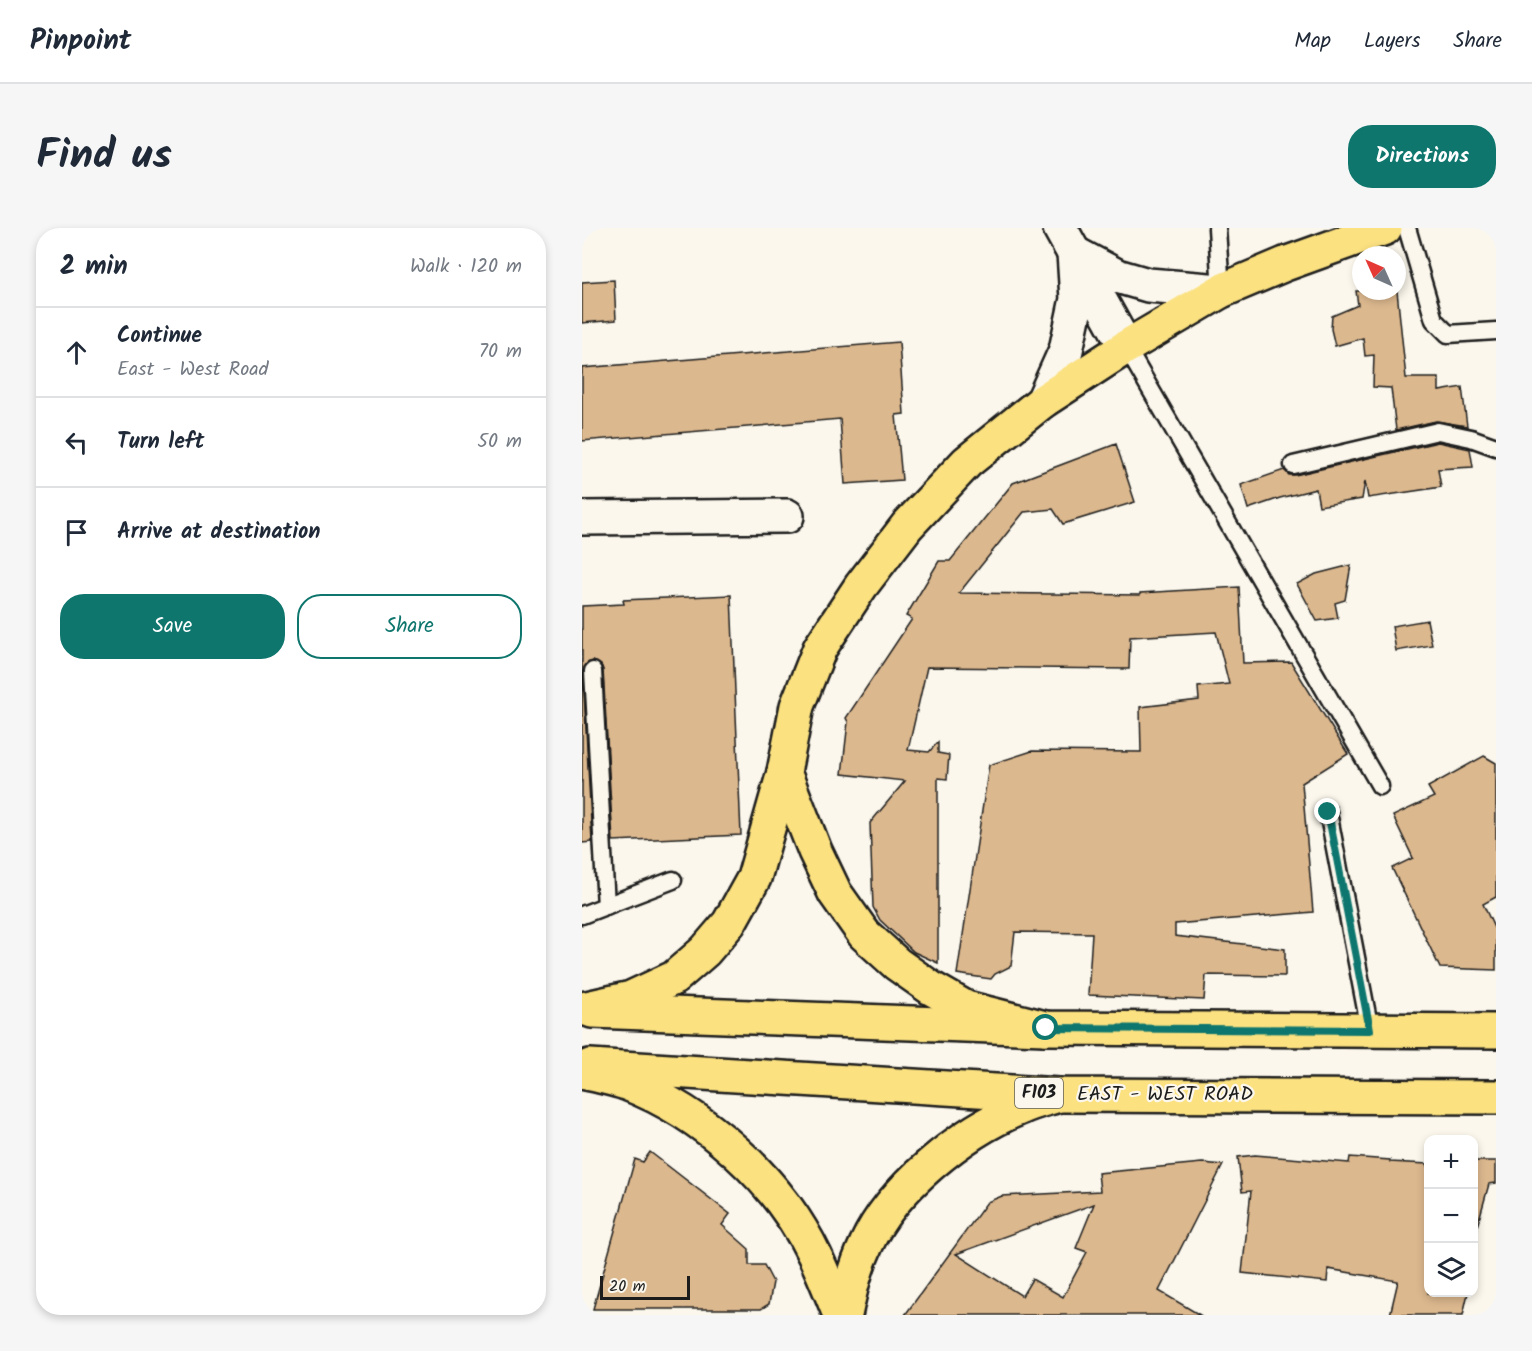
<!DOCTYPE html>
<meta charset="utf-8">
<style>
body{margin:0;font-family:Kalam,sans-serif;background:#f6f6f7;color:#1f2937}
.controls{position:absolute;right:18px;bottom:18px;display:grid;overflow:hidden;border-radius:12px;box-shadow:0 3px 9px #0003}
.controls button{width:54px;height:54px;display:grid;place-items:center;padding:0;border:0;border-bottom:2px solid #e0e1e3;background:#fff;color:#1f2937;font:30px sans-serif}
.compass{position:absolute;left:770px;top:18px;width:54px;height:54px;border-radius:50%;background:#fff;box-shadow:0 3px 9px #0003;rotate:315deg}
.scale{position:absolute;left:18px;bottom:15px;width:90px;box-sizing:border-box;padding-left:6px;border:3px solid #1c1c1c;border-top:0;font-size:16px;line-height:21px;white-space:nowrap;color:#1c1c1c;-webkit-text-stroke:4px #fbf7ec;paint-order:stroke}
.stop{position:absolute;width:18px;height:18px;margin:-14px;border:4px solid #0f766e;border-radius:50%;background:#fff}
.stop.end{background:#0f766e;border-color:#fff;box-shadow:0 2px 6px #0008}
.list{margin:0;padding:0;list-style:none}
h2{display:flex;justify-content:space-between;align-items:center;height:78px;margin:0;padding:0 24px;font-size:26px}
h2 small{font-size:20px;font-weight:400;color:#747a83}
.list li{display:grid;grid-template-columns:39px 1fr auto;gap:18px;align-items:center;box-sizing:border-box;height:90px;padding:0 24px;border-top:2px solid #e0e1e3}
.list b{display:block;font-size:22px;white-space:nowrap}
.list p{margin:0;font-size:20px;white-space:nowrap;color:#747a83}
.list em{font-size:20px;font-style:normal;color:#747a83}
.actions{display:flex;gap:12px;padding:18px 24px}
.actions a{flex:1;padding:14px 0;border:2px solid #0f766e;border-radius:24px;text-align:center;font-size:21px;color:#0f766e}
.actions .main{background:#0f766e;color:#fff}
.icon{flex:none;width:33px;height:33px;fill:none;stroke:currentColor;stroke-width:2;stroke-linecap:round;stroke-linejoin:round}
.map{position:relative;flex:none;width:914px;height:1087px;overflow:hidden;border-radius:24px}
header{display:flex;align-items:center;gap:36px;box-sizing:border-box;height:84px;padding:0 30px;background:#fff;border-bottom:2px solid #e0e1e3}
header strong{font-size:28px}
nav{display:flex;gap:33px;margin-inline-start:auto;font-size:21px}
.intro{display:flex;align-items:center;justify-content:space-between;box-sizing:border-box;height:144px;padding:0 36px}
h1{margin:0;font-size:42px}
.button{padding:15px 27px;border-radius:24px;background:#0f766e;color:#fff;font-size:21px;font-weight:700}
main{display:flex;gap:36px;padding:0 36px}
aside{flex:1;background:#fff;border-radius:24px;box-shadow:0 3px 9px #0003}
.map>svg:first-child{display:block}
.building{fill:#dcb88e;stroke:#1c1c1c;stroke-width:1.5;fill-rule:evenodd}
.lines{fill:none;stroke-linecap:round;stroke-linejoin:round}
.lane-casing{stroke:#1c1c1c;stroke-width:21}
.street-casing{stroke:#1c1c1c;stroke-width:38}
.secondary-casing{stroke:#1c1c1c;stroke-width:38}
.primary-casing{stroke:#1c1c1c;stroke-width:38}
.highway-casing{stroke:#1c1c1c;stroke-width:38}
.lane{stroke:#fbf7ec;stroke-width:16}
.street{stroke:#fbf7ec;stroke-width:33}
.secondary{stroke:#fbf7ec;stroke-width:33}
.primary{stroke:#fbe180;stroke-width:33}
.highway{stroke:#fbe180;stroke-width:33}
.route{stroke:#0f766e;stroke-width:8}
.labels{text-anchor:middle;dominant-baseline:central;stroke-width:4.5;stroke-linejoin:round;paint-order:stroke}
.shield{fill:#fbf7ec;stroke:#5f5e5a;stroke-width:1.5}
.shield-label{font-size:18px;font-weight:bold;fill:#1c1c1c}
.street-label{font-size:20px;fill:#1c1c1c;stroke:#fbf7ec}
</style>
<header>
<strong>Pinpoint</strong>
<nav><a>Map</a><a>Layers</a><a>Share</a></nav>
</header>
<div class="intro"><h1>Find us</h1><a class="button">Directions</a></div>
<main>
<aside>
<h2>2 min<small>Walk · 120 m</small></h2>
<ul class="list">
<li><svg class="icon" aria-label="ahead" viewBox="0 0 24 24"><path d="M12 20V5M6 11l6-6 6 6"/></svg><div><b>Continue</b><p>East - West Road</p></div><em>70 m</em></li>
<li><svg class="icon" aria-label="left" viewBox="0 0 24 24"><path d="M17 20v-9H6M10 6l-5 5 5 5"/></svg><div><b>Turn left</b></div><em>50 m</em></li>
<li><svg class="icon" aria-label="arrive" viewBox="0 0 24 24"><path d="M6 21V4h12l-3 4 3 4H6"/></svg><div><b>Arrive at destination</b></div></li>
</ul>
<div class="actions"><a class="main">Save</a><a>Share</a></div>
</aside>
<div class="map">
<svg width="914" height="1087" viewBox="0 0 914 1087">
<rect width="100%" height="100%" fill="#fbf7ec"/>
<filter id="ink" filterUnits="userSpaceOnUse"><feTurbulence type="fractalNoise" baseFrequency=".0167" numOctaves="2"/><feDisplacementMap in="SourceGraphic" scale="12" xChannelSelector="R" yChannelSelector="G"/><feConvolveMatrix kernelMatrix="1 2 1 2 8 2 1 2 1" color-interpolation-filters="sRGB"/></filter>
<g filter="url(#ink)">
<g class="building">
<path d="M32,52l2,40 -34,3v-41z"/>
<path d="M774,63h41l9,87h33v13l23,-4 5,39 -31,-5 -40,9 -5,-42 -18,-1 1,-32 -9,1 -2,-18 -28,8 -4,-17 1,-13 26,-11z"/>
<path d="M317,114l5,72 -8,1 6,65 -57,4 -5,-65 -258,22v-73z"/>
<path d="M856,214l32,7 3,18 -35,2 3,18 -73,11 -3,-17 -3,18 -43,7 -3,-17 -36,9 -32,11 -7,-24 43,-15 5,5h6z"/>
<path d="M534,216l19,58 -72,22 -10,-15 -29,3 -65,81 181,2v-2l99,-6 4,76 48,-1 57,92 -46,29 11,129 -138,12v12l110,13v27l-79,-1 -2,25 -116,-5 4,-62 -77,-1 -4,34 -16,8 -4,5 -34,-5 32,-209 43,-14 109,1 -1,-45 59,-7 -1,-13 31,-3 -13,-52 -86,5 -1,32 -202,-2 -19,83 21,2 9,-10v11l11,2 -2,24 -9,-1v185l-24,-11 -34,-32 -7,-13 -3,-84 35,-42 -63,-7 6,-52 -2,-4 66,-99 -6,-3 33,-55h11l63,-78z"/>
<path d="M769,337l-6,35 -10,3 3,15 -21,3 -20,-37 19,-10z"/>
<path d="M149,367l10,240 -128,6 -10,-171 -2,-5 -8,-4 -6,2 -4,9 9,170 -10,1v-237l42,-2 -1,-4z"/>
<path d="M845,392l5,25 -36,6 -4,-25z"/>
<path d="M902,528l12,7v134l-13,7 13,28v38l-56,-2 -48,-100 21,-10 -20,-42 41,-19 -6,-10z"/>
<path d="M68,924l80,62 -8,11 27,24v16h15l9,17 -4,22 -8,5h-168l42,-150 8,3z"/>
<path d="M673,927l94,8 1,-6 40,3v2l38,2v129h40l-5,22h-73l8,-34 -70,-12 -1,13 -85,-9 9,-82 -9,1 -4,-35z"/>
<path d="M891,933h23v22l-7,1 -16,57z"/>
<path d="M620,935l21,2 -64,126 41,24h-295l82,-113 15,-6 98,-5 -2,-18zM512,976l-18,44 11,4 -24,45 -31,-18 -10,17 -66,-42z"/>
</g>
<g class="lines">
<g class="lane-casing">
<g id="lane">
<path d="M635,0l4,63"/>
<path d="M825,0l27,92 14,14 48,-3"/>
<path d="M544,119l254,439"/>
<path d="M711,237l145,-34 33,7 25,9"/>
<path d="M11,443l13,235"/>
<path d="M746,584l42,218"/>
<path d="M0,687l91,-35"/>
</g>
</g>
<g class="street-casing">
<path id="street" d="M0,290l205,-2"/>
</g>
<g class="secondary-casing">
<g id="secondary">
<path d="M478,0l66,119"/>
<path d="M492,25l43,23 31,9 73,6"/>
<path d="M461,173l23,-51 11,-51 -3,-46"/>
</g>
</g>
<g class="primary-casing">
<g id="primary">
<path d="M10,783l453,17 451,3"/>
<path d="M8,838l469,29 437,2"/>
</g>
</g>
<g class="highway-casing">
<g id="highway">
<path d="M202,544l31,79 20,42 29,41 33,30 34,24 35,20 79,20"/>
<path d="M0,781l49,-11 43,-20 31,-27 24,-28 25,-45 30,-106 13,-66 23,-58 41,-62 46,-60 60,-64 76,-61 83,-54 95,-56 64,-27 100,-36"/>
<path d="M0,844c15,3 30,6 44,11 78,30 153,97 189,173 9,19 17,39 25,59"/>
<path d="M263,1087c5,-24 10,-47 21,-70 25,-56 97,-114 154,-137 12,-6 26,-9 39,-13"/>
</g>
</g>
<use href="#lane" class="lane"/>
<use href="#street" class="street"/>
<use href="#secondary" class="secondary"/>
<use href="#primary" class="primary"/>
<use href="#highway" class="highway"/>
</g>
</g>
<g class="lines" filter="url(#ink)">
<path class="route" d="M464,800l324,2 -42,-218"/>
</g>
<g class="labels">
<rect class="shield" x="433" y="850" width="48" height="30" rx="4.5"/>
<g class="shield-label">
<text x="457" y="865">F103</text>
</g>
<g class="street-label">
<text x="583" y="867">EAST - WEST ROAD</text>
</g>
</g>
</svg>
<div class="controls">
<button>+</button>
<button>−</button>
<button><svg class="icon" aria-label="layers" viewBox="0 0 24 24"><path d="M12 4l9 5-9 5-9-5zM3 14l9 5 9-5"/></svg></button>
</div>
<svg class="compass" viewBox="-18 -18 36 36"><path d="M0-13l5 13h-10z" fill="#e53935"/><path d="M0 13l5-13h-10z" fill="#747a83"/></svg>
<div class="scale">20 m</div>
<div class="stop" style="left:464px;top:800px"></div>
<div class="stop end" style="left:746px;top:584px"></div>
</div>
</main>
